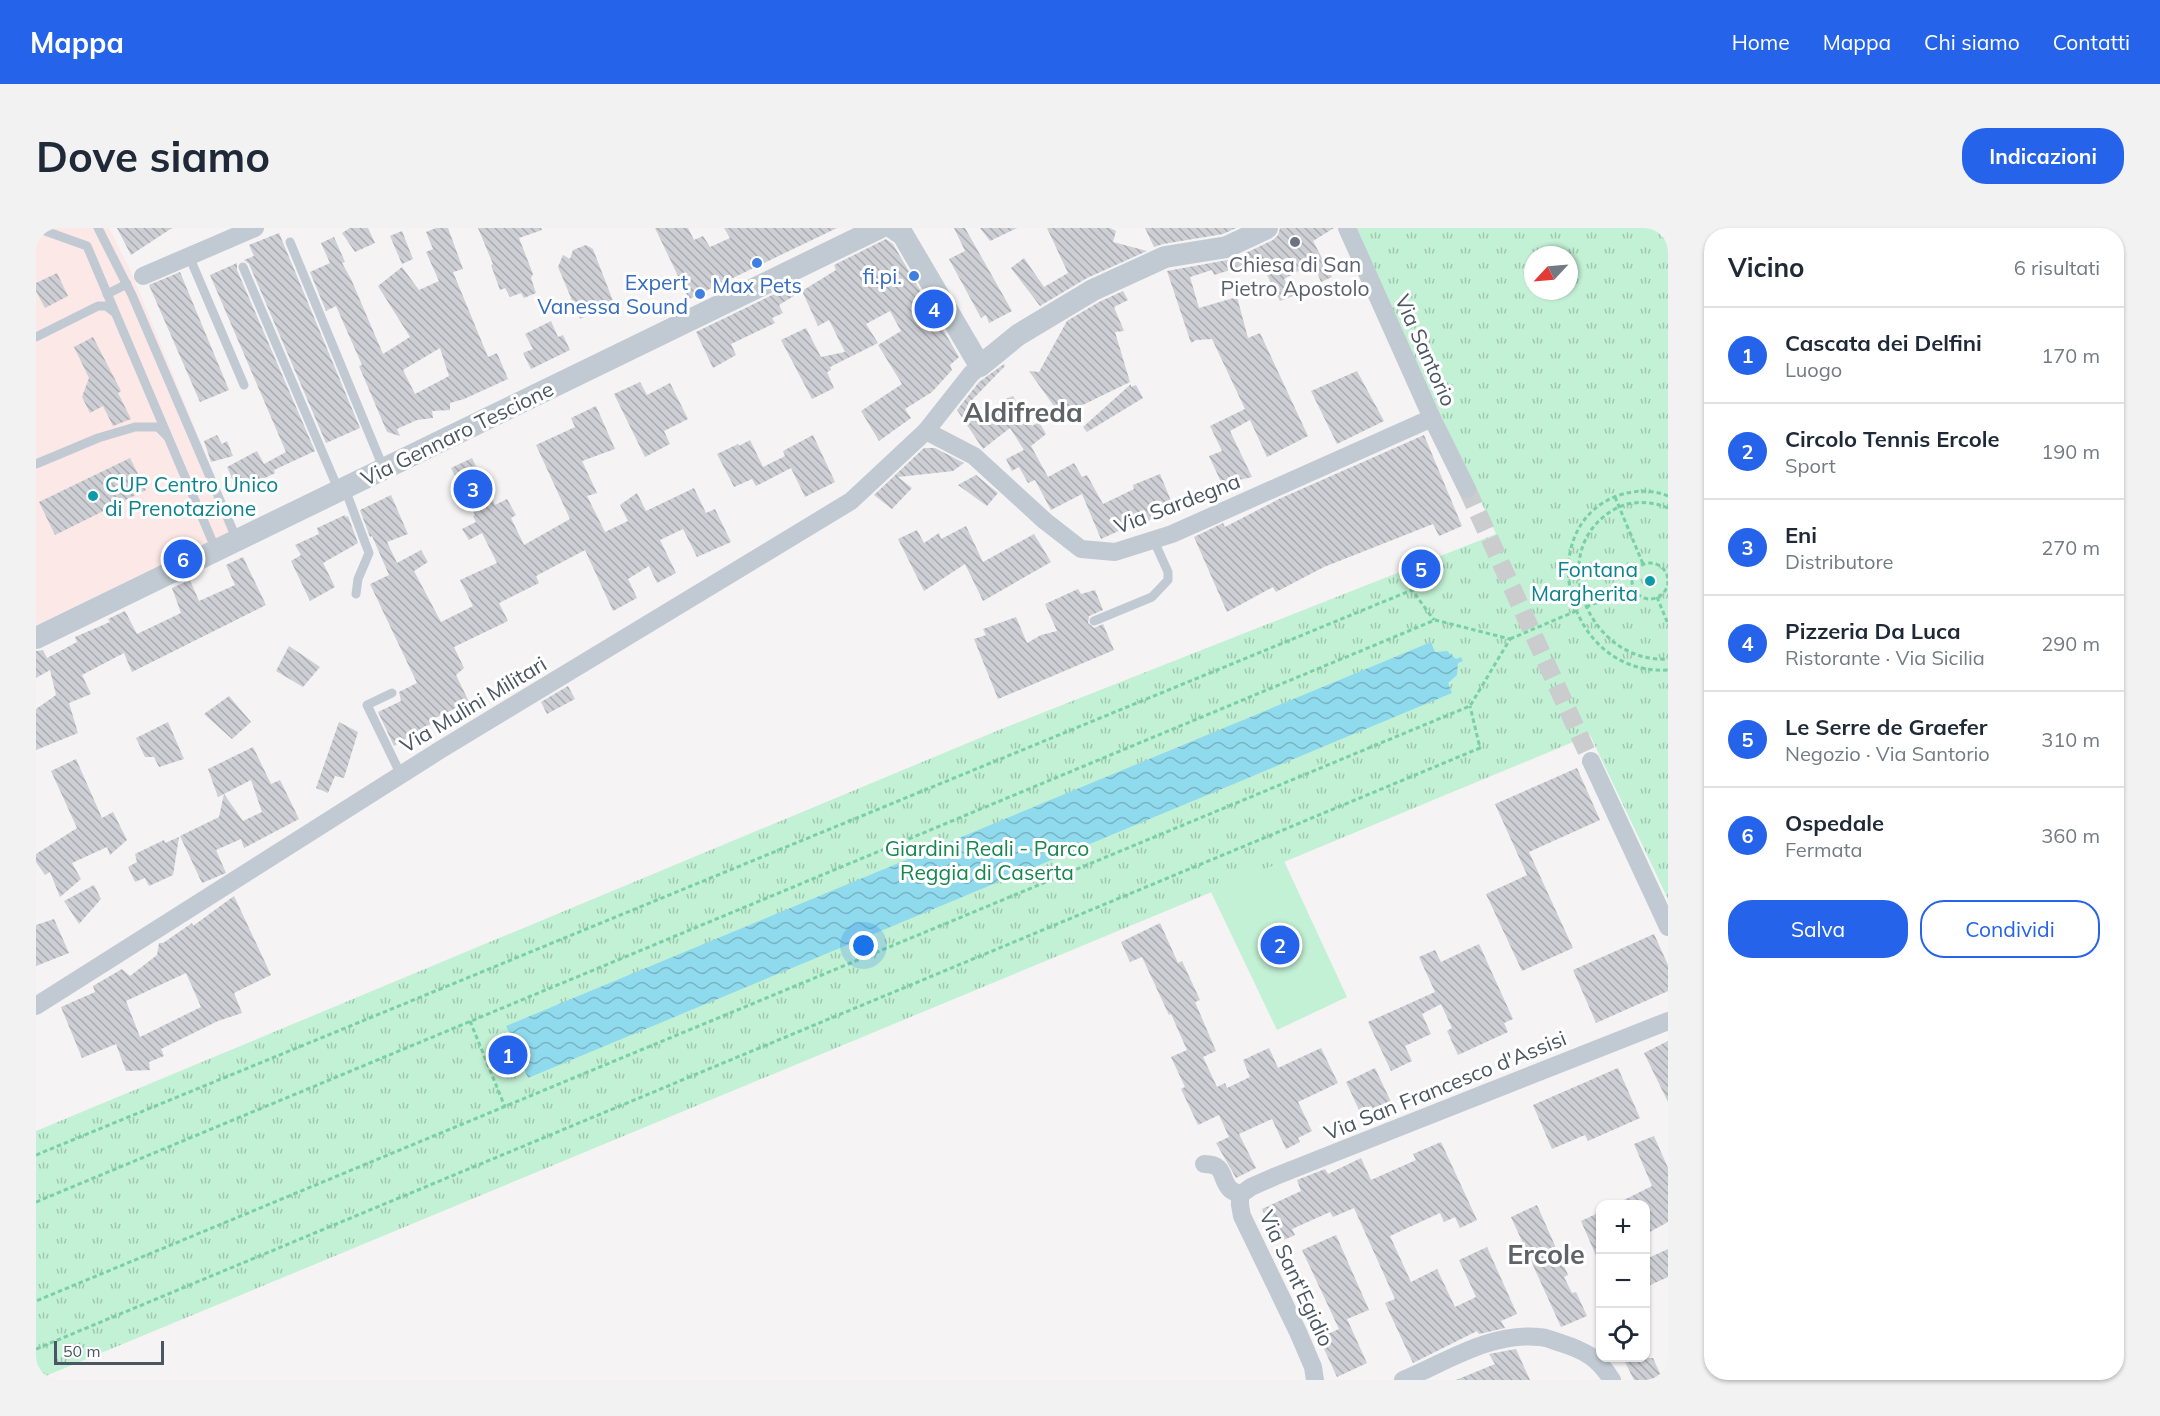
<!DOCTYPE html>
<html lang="it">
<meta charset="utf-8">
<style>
body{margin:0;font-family:Mulish,sans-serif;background:#f2f2f3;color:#1f2937}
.controls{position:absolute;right:18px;bottom:18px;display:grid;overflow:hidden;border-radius:12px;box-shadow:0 2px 4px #0004}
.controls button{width:54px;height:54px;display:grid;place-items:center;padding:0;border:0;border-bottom:2px solid #e0e1e3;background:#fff;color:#1f2937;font:30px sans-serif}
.compass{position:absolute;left:1488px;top:18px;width:54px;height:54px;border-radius:50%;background:#fff;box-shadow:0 2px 4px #0004;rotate:244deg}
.scale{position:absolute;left:18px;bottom:15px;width:110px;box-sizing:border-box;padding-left:6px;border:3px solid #4a5661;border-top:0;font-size:16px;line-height:21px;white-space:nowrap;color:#4a5661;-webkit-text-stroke:4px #fff;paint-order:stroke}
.you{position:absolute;left:828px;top:718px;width:21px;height:21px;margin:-15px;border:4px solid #fff;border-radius:50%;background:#1a73e8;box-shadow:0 0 0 9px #1a73e833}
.badge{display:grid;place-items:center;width:39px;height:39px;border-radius:50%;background:#2563eb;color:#fff;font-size:20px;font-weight:700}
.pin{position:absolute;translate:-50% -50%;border:3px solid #fff;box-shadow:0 2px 6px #0006}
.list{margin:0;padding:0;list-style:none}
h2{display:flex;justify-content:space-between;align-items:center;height:78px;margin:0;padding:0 24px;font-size:26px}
h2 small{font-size:20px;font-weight:400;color:#747a83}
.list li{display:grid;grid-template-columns:39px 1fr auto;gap:18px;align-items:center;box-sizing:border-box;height:96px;padding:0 24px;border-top:2px solid #e0e1e3}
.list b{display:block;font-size:22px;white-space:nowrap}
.list p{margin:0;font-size:20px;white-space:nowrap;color:#747a83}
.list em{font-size:20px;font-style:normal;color:#747a83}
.actions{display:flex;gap:12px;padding:18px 24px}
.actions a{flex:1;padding:14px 0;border:2px solid #2563eb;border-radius:24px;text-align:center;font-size:21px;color:#2563eb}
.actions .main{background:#2563eb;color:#fff}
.icon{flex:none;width:33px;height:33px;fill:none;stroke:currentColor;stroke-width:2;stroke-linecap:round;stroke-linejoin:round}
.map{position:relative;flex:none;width:1632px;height:1152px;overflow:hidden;border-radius:24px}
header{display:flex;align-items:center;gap:36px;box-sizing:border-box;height:84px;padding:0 30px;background:#2563eb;color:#fff}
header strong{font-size:28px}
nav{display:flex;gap:33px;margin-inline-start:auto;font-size:21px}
.intro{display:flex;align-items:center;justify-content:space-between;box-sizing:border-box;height:144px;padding:0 36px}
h1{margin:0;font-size:42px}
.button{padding:15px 27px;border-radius:24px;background:#2563eb;color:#fff;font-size:21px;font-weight:700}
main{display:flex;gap:36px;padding:0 36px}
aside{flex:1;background:#fff;border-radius:24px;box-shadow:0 2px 4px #0004}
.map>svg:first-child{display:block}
.medical{fill:#fce8e6}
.park{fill:url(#park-tufts);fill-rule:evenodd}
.pitch{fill:#c3f1d5}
.water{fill:url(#water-waves)}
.building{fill:url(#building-back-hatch);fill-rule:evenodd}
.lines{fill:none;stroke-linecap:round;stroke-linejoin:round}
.minor-tunnel{stroke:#caccce;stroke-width:18;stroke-dasharray:18 9;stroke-linecap:butt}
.path{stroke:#7ad0a6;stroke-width:3;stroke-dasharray:4.5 3;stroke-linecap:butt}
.service{stroke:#c1cad2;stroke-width:9}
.minor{stroke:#c1cad2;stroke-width:18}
.tertiary{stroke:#c1cad2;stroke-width:22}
.worship-dot{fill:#6b7280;stroke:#fff;stroke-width:2}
.shop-dot{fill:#3f7fe0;stroke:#fff;stroke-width:2}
.culture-dot{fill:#0f9aa8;stroke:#fff;stroke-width:2}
.labels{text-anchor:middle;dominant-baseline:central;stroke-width:6;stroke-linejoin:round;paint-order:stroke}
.worship-label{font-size:21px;fill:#5b616d;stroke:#fff}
.shop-label{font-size:21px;fill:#366cbe;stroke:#fff;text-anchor:end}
.street-label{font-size:21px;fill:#4a5661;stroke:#fff}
.culture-label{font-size:21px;fill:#0d838f;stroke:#fff;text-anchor:start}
.park-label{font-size:21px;fill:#17864f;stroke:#fff}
.district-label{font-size:27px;font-weight:bold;fill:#5f6368;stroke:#fff}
</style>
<header>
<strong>Mappa</strong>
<nav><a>Home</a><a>Mappa</a><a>Chi siamo</a><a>Contatti</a></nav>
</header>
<div class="intro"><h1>Dove siamo</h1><a class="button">Indicazioni</a></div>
<main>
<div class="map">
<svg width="1632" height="1152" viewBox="0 0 1632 1152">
<defs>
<pattern id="park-tufts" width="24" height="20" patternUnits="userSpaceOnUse" patternTransform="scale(1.5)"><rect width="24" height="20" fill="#c3f1d5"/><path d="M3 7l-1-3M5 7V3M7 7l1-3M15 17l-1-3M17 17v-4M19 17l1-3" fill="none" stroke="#a0c6b0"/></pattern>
<pattern id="water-waves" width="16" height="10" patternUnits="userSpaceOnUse" patternTransform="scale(1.5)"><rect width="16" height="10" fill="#90daee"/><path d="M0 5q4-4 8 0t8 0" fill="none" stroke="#78b4c4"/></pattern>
<pattern id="building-back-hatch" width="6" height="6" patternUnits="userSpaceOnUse" patternTransform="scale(1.5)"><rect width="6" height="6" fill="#cdcfd5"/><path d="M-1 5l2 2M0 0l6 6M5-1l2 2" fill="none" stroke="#a8abb0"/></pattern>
</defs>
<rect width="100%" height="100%" fill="#f5f3f3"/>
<path class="medical" d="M0,0h73l22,44 105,257 -200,96z"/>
<path class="park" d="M1318,0h314v671l-78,-164 -1554,645v-249l963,-401 497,-196zM1497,27h36v36h-36z"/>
<path class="pitch" d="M1248,633l63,136 -70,33 -66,-138z"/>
<path class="water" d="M1395,414l4,10 12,-1 9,8 5,-2 2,4 -5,2 -1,12 -9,8 4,10 -924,385 -5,-11 -6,-1 -9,-8 -2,-13 5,-9 -5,-10z"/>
<g class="building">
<path d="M81,0h55l-41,27z"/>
<path d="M314,0h18l7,15 -20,9 -13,-19z"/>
<path d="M400,0h12l15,41 -10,3 35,85 9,-4 11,26 -44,20 -14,4v7l-18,1 1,7 -16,2 -20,9 3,7 -13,-4 -28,-66 3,-1 -26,-59 -10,5 -16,-39 20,-9 -9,-20 13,-6 11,25 -3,1 9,16 32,75 27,-17 -32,-51 24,-19 17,23 20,-9 -13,-29 7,-3 -7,-17zM404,120l9,28 -34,18 -12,-24z"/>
<path d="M442,0h63l1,2 -23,8 14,36 -2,4 5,15 -12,5 -3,-5 -11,4 -5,-9 -5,2 -9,-25 2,-1z"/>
<path d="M619,0h33l6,12 9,-4 7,11 20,-9 -6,-10h113l-148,71z"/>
<path d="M918,0h11l47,83 -23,12 -3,-8 -5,3 -32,-59 16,-8z"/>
<path d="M944,0h37l-27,13z"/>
<path d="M1011,0h63l6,3 -3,11 34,9 -60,27 -47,28 -29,-38 13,-10 20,29 24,-14z"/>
<path d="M1109,0h91l-13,6 -60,10 -9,3z"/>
<path d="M1244,0h54l-21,13 19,36 -11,5 -8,-19 -29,16 9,17 -13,5 -21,-42 -19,8 -26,8 -2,-5 -22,7 9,31 38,-11 11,41 12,-5 48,103 -41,21 -17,-37 -20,11 22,46 -30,7 -13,-28 13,-5 -12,-25 35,-17 -33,-70 -16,1 -5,3 -24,-72 66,-12 40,-19 5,-5z"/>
<path d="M366,3l11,28 -11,5 -12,-28z"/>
<path d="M243,5l81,195 -34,15 -77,-179 -5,-4 10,-4 -5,-11z"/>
<path d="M850,11l7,5 66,113 -9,8 2,5 -20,22 -27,17 6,9 -32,23 -18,-30 41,-27 -24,-39 23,-14 -11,-20 -24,13 12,19 -48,24 1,3 -4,2 7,16 -22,11 -31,-59 25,-12 15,29 24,-5 -16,-32 -11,6 -16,-35 34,-21 -2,-5z"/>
<path d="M550,17l7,4 20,52 -9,7 -1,3 -6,3 -3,-2 -14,7 -22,-52 5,-12 7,4 3,-9z"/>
<path d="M201,35v7l78,181 -41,19 1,3 -29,14 -2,-4 -8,4 -9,-20 30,-16 7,13 22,-12 -76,-177z"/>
<path d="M144,44l49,118 -29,12 -51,-117z"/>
<path d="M21,45l11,23 -23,12 -9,-17v-8z"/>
<path d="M763,54l3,9 -23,14 4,8 -11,5 3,5 -44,21 5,11 -23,13 -17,-36z"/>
<path d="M1087,63l5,9 -14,7 10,24 -9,1 15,50 -68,33 -3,-7 -3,1 -27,-38 10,1 28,-51 32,-19z"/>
<path d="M515,93l7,16 5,-2 7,15 -39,19 -8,-16 10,-4 -8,-15z"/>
<path d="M57,109l28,54 -3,2 13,26 -18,7 -10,-20 -13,7 -8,-16 7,-19 -15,-31z"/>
<path d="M968,136l1,2 -33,34 14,17 16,-10 4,-8 7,-3 19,30 7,-4 7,12 -15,12 17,31 26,-14 8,14 5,-2 16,29 31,-15 -1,-4 27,-11 14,34 -28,14 -1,-3 -44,20 -19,-45 -31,16 -16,-30 -7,3 -9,-16 -7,4 -6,-12 18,-9 -14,-22 -27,21 -26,-39 22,-28z"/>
<path d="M1321,143l27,50 -47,23 -26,-53z"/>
<path d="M604,154l7,13 23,-12 18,36 -24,12 6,13 -25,13 -31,-63z"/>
<path d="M1095,156v3l5,-2 7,13 -56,34 -4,-5z"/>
<path d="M560,178l19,43 -33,12 15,32 -10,3 18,36 23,-11 -8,-16 17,-12 9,18 48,-23 12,25 9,-4 16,33 -34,15 -14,-28 -23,11 16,33 -19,10 -8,-17 -21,13 9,19 -24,13 -28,-61 -49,26 3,7 -40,20 9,18 -54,26 10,21 -8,7 13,27 -36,17 1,3 -40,24 -16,-34 23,-11 -2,-9 18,-9 -47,-99 19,-9 -17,-39 -2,1 -10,-27 31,-15 17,39 -21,8 10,21 24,-13 7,12 -14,9 27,51 32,-16 -13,-26 37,-17 -15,-30 -13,7 -7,-11 14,-7 -3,-6 2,-1 -24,-47 21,-10 23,47 12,-6 9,16 -5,3 13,27 46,-26 -34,-74 39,-18 -4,-9z"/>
<path d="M181,207l5,9 5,-3 6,15 -22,6 -7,-21z"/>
<path d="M777,207l22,47 -30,15 -14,-29 -35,18 -4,-7 -18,8 -17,-33 21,-10 1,2 11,-6 13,27 22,-11 -2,-5z"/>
<path d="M1388,207l38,91 -23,10 -6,-12 -109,43 -48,25 -3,-5 -46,25 -33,-75 29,-14 2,4 54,-28z"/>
<path d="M888,220h11l29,15 -11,8 -55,6 14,11 -20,21 -18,-14z"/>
<path d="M94,230l16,32 -91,45 -16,-33z"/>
<path d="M940,247l22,18 -11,13 -29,-21z"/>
<path d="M309,287l1,2 2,-1 10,27 -35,20 12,24 -25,14 -19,-40 10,-6 -6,-10 24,-11 -2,-6z"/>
<path d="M930,298l17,36 51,-28 17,28 -68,39 -18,-37 -41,27 -26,-52 19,-9 7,13 15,-10 2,6z"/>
<path d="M207,329l23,48 -134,67 -8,-19 -42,22 9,19 -22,9 9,30 -42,17v-41l20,-14 -6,-25 -14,8v-27l7,-1 4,8 30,-16 -2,-5 35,-15 -2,-3 17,-8 12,23 44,-21 -9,-25 18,-8 9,21 36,-16 -9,-20z"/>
<path d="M1042,361l3,5 14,-4 8,20 -14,6 -1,7 6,5 9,-4 11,26 -116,49 -24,-60 12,-4 -3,-6 33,-12 11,26 14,-8 16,-4 -12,-27z"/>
<path d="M253,418l31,21 -17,20 -27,-16z"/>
<path d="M532,458l7,13 -28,15 -6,-12z"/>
<path d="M193,468l22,26 -19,17 -28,-25z"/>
<path d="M132,494l16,37 -25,8 -5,-10h-9l-9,-19z"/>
<path d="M303,494l19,10 -14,46 -9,-2 -7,17 -12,-5z"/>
<path d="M217,519l18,37 9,-4 19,39 -55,29 -3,-9 -25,11 10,23 -24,10 -22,-47 39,-19 5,-23 19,27 19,-9 -11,-32 -33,17 -10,-28z"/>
<path d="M40,531l26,59 11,-6 14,28 -17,15 -3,-8 -35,16 9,16 -21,18 -10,-25 -5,3 -9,-13v-8l41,-26 -26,-57z"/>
<path d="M1541,540l23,52 -71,32 44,96 -51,23 -36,-77 41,-19 -32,-71z"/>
<path d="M143,609l-6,38 -24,11 -4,-8 -10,4 -7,-15 9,-5 -2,-8 29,-14 1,3z"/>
<path d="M58,657l7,14 -22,25 -15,-23z"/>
<path d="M198,668l37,79 -37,18 8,20 -24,8 -57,28 3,7 -15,6 1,8 -24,1 -10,-27 -34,14 -21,-51 34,-15 -2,-6 29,-17 8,7 27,-21 2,-12h4l29,-20 1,3zM150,745l15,34 -61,30 -14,-36z"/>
<path d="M18,691l15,34 -33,13v-41z"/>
<path d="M1124,695l18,40 4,-2 18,39 -5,2 21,49 -13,6 14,30 8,-4 2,5 23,-11 -7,-17 26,-12 9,20 43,-20 17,35 -40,19 14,29 -14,7 2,4 -14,7 -14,-30 -33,15 17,34 -20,10 -20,-35 13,-6 -10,-22 -21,10 -17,-36 4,-2 -14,-30 16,-7 -16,-36 -2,1 -27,-58 -12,5 -9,-20z"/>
<path d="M1618,706l14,31v26l-72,32 -23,-53z"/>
<path d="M1443,716l34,75 -9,4 4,9 -50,23 -11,-24 5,-3 -11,-24 -19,10 9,20 -26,12 7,15 -21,10 -23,-49 67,-30 -16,-35 16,-7 6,12z"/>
<path d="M1632,813v61l-24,-49z"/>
<path d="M1339,840l17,36 -18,8 -3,-6 -11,6 -14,-30z"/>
<path d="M1582,840l22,50 -52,23 -3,-6 -33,14 -19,-44z"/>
<path d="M1618,908l14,32v54l-22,12v-30h-30l36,-18 -18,-42z"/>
<path d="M1405,914l36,78 -17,8 -5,-11 -11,5 -4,-9 -50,23 21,46 26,-13 18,38 21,-10 -17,-37 28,-13 30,67 -16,7 4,7 -26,6 -2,-3 -64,32 -28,-60 10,-4 -41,-91 -21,9 -3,-5 -38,17 3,6 -18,8 -15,-34 39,-18 -4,-11 28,-11 3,5 33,-16 10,22 45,-20 -3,-6z"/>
<path d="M1501,977l31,70 -4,2 8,16 4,-1 11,24 -26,11 -50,-110z"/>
<path d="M1560,986l4,10v41l-19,-44z"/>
<path d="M1300,1007l33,75 -22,9 20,44 -30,14 -18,-39 20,-9 -37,-79z"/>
<path d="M1632,1021v28l-22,10v-28z"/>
<path d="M1480,1121l14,31h-74l39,-16 -6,-10z"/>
<path d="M1587,1130h30l10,22h-29z"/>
</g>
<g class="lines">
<path class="minor-tunnel" d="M1431,261l124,272"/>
<g class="path">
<path d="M1632,268c-14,-6 -31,-6 -45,-2 -93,27 -60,182 45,176"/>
<path d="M1579,269l28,67"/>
<path d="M1632,280c-17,-7 -37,-8 -53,1 -72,40 -28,155 53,150"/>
<circle cx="1614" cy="353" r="18"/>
<path d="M1621,369l11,27"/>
<path d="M1550,379l47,-19"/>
<path d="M1474,411l66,-28"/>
<path d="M434,793l35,86"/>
<path d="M0,927l1376,-565 22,30"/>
<path d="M0,974l1399,-582 75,19 -40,67 -1434,595"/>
<path d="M0,1121l1444,-601 -10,-42"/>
</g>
<g class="service">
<path d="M1,0l50,18 129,304"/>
<path d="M62,0l34,67 105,245"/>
<path d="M254,14l93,225"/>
<path d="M153,28l55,129"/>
<path d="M207,39l96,224"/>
<path d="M71,66l20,-10"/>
<path d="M0,109l62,-31h8l8,6"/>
<path d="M0,236l62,-26 37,-11h23l9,9"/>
<path d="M309,261l24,64 -11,26 -2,15"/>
<path d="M1058,393l58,-24 16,-17v-8l-14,-31"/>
<path d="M356,465l-25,12 34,70"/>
</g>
<g class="minor">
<path d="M1311,0l85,190 35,71"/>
<path d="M107,48l112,-48"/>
<path d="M890,203l48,25 71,65 36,28 34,3 57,-18 260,-116"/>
<path d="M1555,533l77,166"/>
<path d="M0,778l404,-256 411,-249 75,-70 45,-57 9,-8"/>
<path d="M1168,936c23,0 15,15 27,26 3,2 6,3 9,5"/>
<path d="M1204,967l11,-8 25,-11 392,-155"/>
<path d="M1204,967v10l2,11 56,116 15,35 2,13"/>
<path d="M1367,1152c43,-18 88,-48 136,-43 7,0 15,4 22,6 25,8 37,15 51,37"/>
</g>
<g class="tertiary">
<path d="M857,0l10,7 77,131 38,-31 75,-45 72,-33 62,-10 40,-19"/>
<path d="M0,410l843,-410"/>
</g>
</g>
<circle class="worship-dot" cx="1259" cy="14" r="6"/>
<g class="shop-dot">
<circle cx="721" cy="35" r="6"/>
<circle cx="878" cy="48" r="6"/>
<circle cx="664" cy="66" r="6"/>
</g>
<g class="culture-dot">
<circle cx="57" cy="268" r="6"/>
<circle cx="1614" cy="353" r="6"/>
</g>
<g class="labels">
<g class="worship-label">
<text x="1259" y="36">Chiesa di San<tspan x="1259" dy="24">Pietro Apostolo</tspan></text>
</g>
<g class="shop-label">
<text x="866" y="48">fi.pi.</text>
<text x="652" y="54">Expert<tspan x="652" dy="24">Vanessa Sound</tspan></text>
<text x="721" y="57" text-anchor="middle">Max Pets</text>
</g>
<g class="street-label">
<text transform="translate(1390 122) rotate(66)">Via Santorio</text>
<text transform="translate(421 205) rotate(-26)">Via Gennaro Tescione</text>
<text transform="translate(1141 275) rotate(-21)">Via Sardegna</text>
<text transform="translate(437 476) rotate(-31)">Via Mulini Militari</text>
<text transform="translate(1409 857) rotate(-22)">Via San Francesco d'Assisi</text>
<text transform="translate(1261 1050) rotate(65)">Via Sant'Egidio</text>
</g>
<g class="culture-label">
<text x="69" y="256">CUP Centro Unico<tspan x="69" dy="24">di Prenotazione</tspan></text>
<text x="1602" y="341" text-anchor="end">Fontana<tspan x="1602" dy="24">Margherita</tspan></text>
</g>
<g class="park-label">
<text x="951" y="620">Giardini Reali - Parco<tspan x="951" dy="24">Reggia di Caserta</tspan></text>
</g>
<g class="district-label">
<text x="987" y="184">Aldifreda</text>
<text x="1510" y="1026">Ercole</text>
</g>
</g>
</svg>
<div class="controls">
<button>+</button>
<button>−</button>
<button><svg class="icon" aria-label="locate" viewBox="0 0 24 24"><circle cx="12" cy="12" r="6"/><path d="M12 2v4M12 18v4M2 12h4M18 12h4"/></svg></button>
</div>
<svg class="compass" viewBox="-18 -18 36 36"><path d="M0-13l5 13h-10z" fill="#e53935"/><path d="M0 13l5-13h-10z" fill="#747a83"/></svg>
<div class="scale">50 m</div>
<div class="you"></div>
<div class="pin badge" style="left:472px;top:827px">1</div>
<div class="pin badge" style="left:1244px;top:717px">2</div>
<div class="pin badge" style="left:437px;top:261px">3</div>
<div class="pin badge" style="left:898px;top:81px">4</div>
<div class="pin badge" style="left:1385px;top:341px">5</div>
<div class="pin badge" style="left:147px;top:331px">6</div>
</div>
<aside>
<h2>Vicino<small>6 risultati</small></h2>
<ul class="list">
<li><span class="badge">1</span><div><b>Cascata dei Delfini</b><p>Luogo</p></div><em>170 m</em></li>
<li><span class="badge">2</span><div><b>Circolo Tennis Ercole</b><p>Sport</p></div><em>190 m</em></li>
<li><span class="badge">3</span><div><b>Eni</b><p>Distributore</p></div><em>270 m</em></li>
<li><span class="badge">4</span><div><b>Pizzeria Da Luca</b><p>Ristorante · Via Sicilia</p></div><em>290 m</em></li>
<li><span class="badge">5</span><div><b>Le Serre de Graefer</b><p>Negozio · Via Santorio</p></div><em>310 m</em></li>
<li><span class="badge">6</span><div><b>Ospedale</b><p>Fermata</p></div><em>360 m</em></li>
</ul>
<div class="actions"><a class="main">Salva</a><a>Condividi</a></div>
</aside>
</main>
